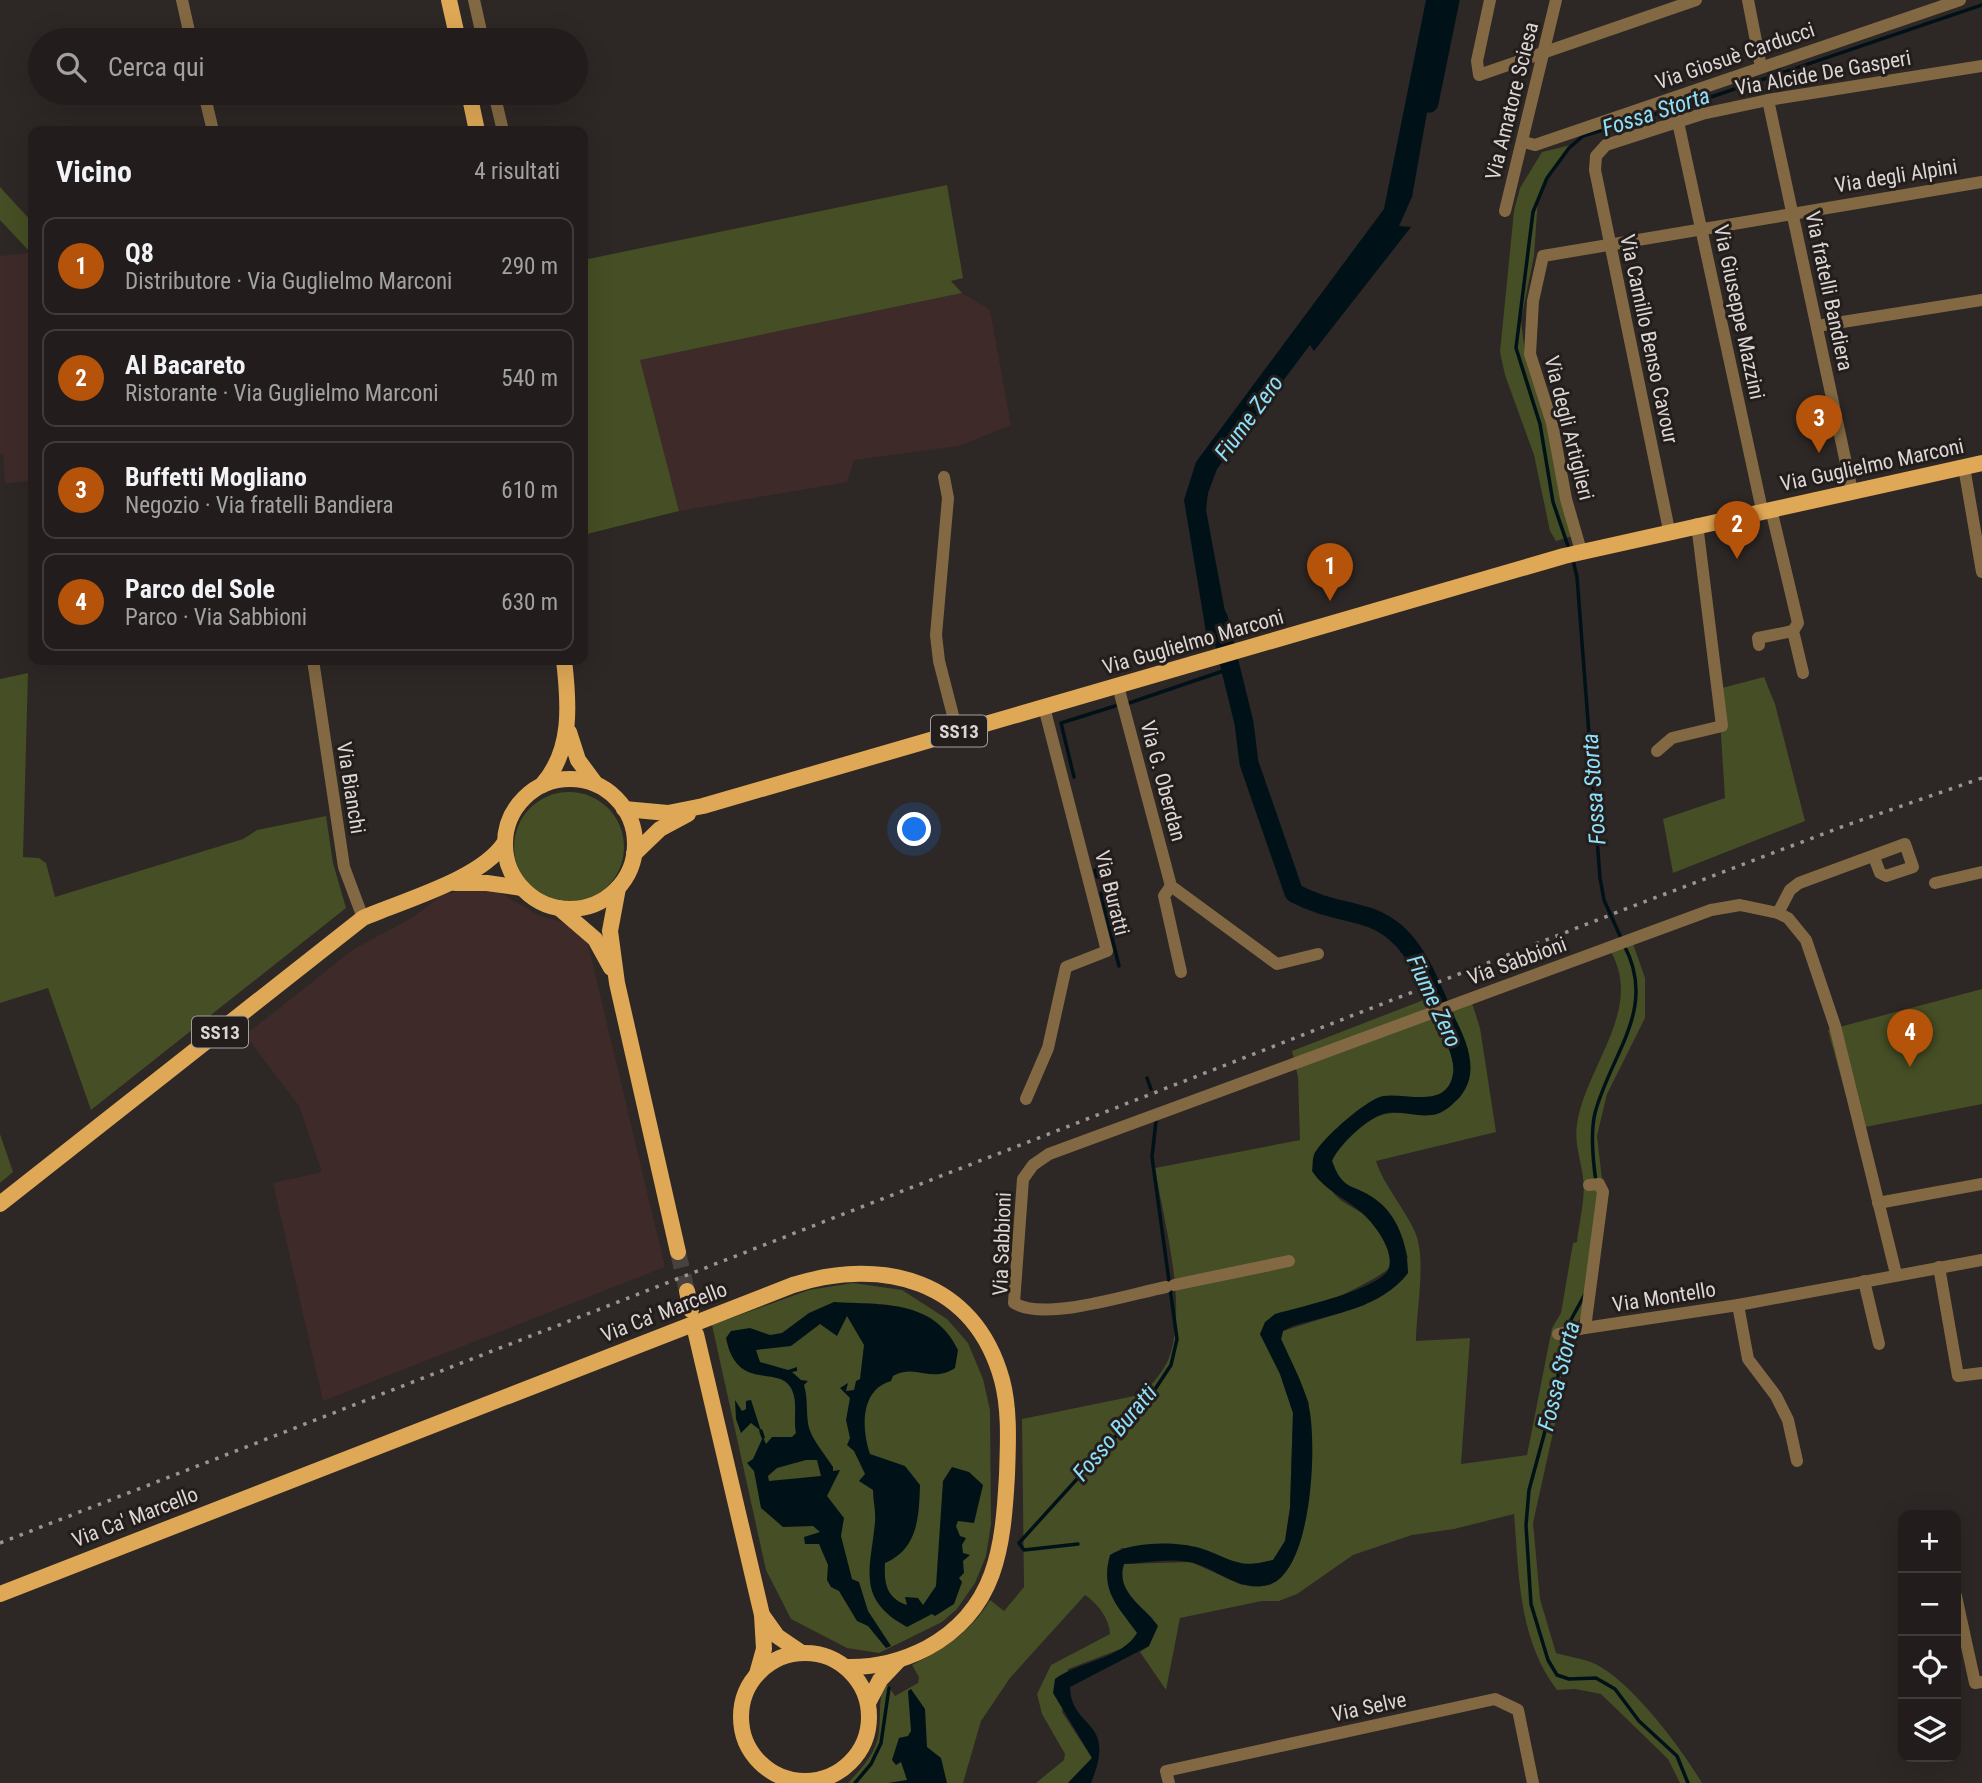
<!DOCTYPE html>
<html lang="it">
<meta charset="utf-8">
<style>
body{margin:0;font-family:"Roboto Condensed",sans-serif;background:#2a2625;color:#f1f3f6}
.controls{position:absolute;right:21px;bottom:21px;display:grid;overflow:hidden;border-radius:14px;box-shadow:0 7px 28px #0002}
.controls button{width:63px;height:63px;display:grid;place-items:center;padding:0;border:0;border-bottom:2px solid #3f3b3b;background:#221d1c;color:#f1f3f6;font:35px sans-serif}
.you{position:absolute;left:915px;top:830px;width:24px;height:24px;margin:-18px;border:5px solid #fff;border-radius:50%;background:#1a73e8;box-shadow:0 0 0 10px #1a73e833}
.badge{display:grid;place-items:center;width:46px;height:46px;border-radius:50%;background:#b45309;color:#fff;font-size:23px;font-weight:700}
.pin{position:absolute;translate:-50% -58px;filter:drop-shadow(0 2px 4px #0008)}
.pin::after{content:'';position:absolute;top:37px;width:24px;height:21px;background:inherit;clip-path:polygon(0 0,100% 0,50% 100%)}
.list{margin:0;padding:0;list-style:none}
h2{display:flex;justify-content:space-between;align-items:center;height:91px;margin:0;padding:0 28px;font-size:30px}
h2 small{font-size:23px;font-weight:400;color:#a2a2a3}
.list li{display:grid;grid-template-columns:46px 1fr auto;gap:21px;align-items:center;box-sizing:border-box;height:98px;margin:0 14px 14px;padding:0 14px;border:2px solid #3f3b3b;border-radius:14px}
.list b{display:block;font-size:26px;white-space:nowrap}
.list p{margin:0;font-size:23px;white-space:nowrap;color:#a2a2a3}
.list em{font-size:23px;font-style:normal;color:#a2a2a3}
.icon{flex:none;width:38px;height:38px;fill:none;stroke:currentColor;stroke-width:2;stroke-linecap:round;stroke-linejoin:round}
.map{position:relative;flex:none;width:1982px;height:1783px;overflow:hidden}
.search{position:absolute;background:#221d1c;box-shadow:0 7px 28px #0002;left:28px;top:28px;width:560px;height:77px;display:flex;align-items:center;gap:18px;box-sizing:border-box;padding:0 24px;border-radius:38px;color:#a2a2a3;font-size:26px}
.panel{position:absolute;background:#221d1c;box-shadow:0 7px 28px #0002;left:28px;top:126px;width:560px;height:539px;border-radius:14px}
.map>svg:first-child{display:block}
.industrial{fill:#3e2a29}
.green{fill:#454e24}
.water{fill:#001218;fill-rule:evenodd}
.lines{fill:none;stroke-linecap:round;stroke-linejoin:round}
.stream{stroke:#001218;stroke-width:3.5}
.river{stroke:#001218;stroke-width:19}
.major-tunnel{stroke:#47413f;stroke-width:16;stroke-dasharray:16 8;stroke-linecap:butt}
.minor{stroke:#836943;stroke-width:12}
.major{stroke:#dfa856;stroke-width:16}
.rail{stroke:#9a9493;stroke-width:3.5;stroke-dasharray:3.5 7;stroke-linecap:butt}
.labels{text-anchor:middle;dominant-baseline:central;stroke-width:6;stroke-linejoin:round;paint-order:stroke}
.shield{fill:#231d1b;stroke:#a49e9d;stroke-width:2}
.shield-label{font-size:19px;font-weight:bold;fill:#dbd6d5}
.street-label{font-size:21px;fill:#dbd6d5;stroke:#231d1b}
.water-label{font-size:23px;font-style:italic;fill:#8ee0fa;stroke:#231d1b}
</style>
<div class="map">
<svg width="1982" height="1783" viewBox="0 0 1982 1783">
<rect width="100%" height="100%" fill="#2d2725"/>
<g class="industrial">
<path d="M33,252v228l-28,4 -2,-30h-3v-198z"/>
<path d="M962,293l28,17 21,115 -52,21 -105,14 -7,22 -168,29 -40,-151z"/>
<path d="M478,888l19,3 41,24 34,10 16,19 77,323 -342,134 -50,-218 49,-11 -23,-66 -54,-71 109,-86 61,-33 28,-22z"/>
</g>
<g class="green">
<path d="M1571,145l-19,25 -14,29 -4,57 -13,64 4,34 17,46 31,136 -17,5 -6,-10 -16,-76 -29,-80 -5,-23 14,-141 6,-23 22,-36z"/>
<path d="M947,185l16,93 -12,3 11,12 -322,67 39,151 -96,24v-275z"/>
<path d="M0,187l33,36v29h-3l-30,-32z"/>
<path d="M28,673l-5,184 16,1 7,5 9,34 188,-58 14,-9 69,-14 7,47 13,45 -255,202 -43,-122 -48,15v-324z"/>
<path d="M1764,677l11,27 30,117 -132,52 -10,-54 62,-21 -7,-109z"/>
<circle cx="569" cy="847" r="55"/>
<path d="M1631,938l14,40v40l-38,76 -10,42 5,43 -20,137 -11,14 -13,62h4l-29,131 7,76 16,54c12,4 26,5 37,10 37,16 89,86 109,120h-22l-12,-24 -67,-65 -26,-5 -18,1c-39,-51 -38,-116 -43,-176l-60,15 -42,6 -59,20 -56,39 -18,7h-17l-82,17 -14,72 -26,-38 9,-6 4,-27c-16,-15 -37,-31 -29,-55l67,-2 51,23 51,-25 16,-157 -28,-64 2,-8 82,-26 43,-47c-5,-22 -14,-44 -32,-58 -22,-17 -33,-7 -44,-39 6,-15 37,-45 54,-47 17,-3 34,1 51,0l31,-64 -20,-44 22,-9 10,31 16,104 -120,29c8,25 28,46 39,71 12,27 1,79 1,109l54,-3 -9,126 66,-9 25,-127 9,-15 12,-70 4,-1c2,-20 9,-45 6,-64 -2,-19 -9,-34 -6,-54 9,-60 70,-117 31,-177z"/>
<path d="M1982,989v115l-127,25 -27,-99z"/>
<path d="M1426,999c6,21 31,53 27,75 -6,40 -57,14 -79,26 -24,13 -43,34 -60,54 7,13 13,34 23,43 10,9 23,13 32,22 10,11 24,33 20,48 -2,10 -111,58 -129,67l20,40 13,39 -3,95 -5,33 -12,19 -30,6 -44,-18h-78l-6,54 23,31 -7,12 -63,24 -6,43 30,46 -24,25h-32l28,-23 1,-6 -23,-40 -5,-20 14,-29 59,-31c-1,-16 -12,-30 -25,-39l-75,83 -29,43 -18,62h-115c14,-15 29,-31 31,-52 2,-18 -1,-32 6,-49l10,14 23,-13 1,-6 -7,-12c33,-17 59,-33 78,-65l14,11 20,-24 -2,-168 122,-25c8,-11 20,-23 25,-36 19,-54 -5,-134 -14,-190l145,-28 -2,-63 -6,-26z"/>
<path d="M0,1134l13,38 -13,11z"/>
<path d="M853,1283l49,7 45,29 21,24 15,36 7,31 1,114 -5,32 -11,27 -18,26 -15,13 -63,31 -32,-5 -56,-29 -25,-49 -54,-245 97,-35z"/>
</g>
<g class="water">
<path d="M1426,0h21l-35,197 -13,29 12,1 -97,124 -4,-6 -93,124 -9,24 -2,17 24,128 -22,6 -24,-144 12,-38 188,-253z"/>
<path d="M1441,993c16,29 46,74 18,105 -6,6 -13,13 -22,16 -18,5 -37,-5 -54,0 -17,5 -45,32 -51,47 11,31 21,22 43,38 23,16 33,47 33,74 -26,35 -76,41 -115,53l-10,5 -2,8c9,20 21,42 27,64 10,35 5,171 -40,182 -30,8 -53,-19 -80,-23 -21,-4 -43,1 -64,2 -9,28 20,42 34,62l-9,20 -79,41c1,44 48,30 21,96h-23l24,-25 -39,-65 2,-14c24,-18 67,-20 82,-46 -20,-28 -37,-42 -27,-78 21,-14 66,-14 90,-7 31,10 38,22 73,12l12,-19 5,-33 3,-95 -13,-39 -20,-40 5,-12 10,-8c21,-6 107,-25 114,-46 5,-15 -10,-37 -20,-48 -17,-20 -42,-26 -57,-49 1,-4 0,-11 2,-16 6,-15 53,-56 69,-59 22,-4 64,14 70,-22 4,-22 -21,-54 -27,-75z"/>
<path d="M834,1302c48,3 100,-3 124,48l-3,18c-24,16 -39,-5 -62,8l-2,5c-32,9 -29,50 -21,73l35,12 15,19c-1,32 -2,64 -35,78 -1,20 1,35 22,42l-2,-8 13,1 5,7 13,-19 7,-105 9,-14 17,5 14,13 -9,38 -16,-2 -2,5 4,10 6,2 -4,7 1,8 7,2 -7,6 1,12 -5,5 3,4 -8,22 -19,12 -3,-2 -25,13c-52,-28 -36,-59 -32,-105 1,-10 -2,-22 -2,-32l-14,-9 6,-7 -11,-23 -7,-6 3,-7 -4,-18 4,-22 -10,-10 8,-5 -2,8 8,-1 2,-9 4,-2 4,-34 -17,-29 -10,20 -17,-12 -29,22 -35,4 4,12 28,8 9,-3v4l-5,1 9,8 7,1 -4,4c4,14 2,23 4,38 2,15 17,31 25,44v4l7,-1 -13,26 17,22 -3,18 11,43 7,3 9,29 23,35 -5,2 -18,-22 -11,-5 -18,-30 -8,-4 -4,-7 1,-15 -9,-21h-14l-1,-7 16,-5 -7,-6 -30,1 -22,-19 -7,-37 -7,-8 6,-4 10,-22 3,7 6,-7h20l4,-4c-3,-14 2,-30 -4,-43 -12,-27 -55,4 -66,-52l5,-7 19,-3 20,7 12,-2 27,-20zM806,1460h11l4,16 -52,5 -1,-5 9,-8z"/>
<path d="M735,1400l7,11 4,-2v-8l5,-1 10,31 -10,-8 -10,10 -5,-14z"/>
<path d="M911,1689l14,20 2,38 14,11 6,25h-59l19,-3 -6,-18 -5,3 -4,-5 7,-22 9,-2 3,-5 -3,-40z"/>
</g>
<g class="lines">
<g class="stream">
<path d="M1569,549l-16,-47 -13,-78 -24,-76 17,-136 14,-34 22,-30 14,-12 122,-37 277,-94"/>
<path d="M1573,560l4,17 23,301 4,22 17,38"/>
<path d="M1129,703l100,-34"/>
<path d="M1074,777l-13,-54 54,-17"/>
<path d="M1095,870l2,7"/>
<path d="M1101,893l18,73"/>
<path d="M1147,1078l4,11"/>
<path d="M1596,1182c-3,-21 -6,-48 -1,-69 16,-60 63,-104 29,-168"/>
<path d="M1585,1294l-18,33 -13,71 -25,92 -3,35 5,79 17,56 9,15 12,4 27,-1 19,11 24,32 38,35 11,27"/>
<path d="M761,1431l2,6"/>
<path d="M1078,1544l-54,6 -5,-7 127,-140 25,-38 6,-26 -25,-182 4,-36"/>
<path d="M855,1783l16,-19 10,-21 8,-55"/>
</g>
<g class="river">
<path d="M1429,103l21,-103"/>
<path d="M1218,617l26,106 5,40 45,130c27,14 43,15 71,23 48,14 61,61 80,102"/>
</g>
<path class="major-tunnel" d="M678,1252l9,39"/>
<g class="minor">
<path d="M182,0l9,40"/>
<path d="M474,0l9,40"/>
<path d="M1490,0l-13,61 2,14 217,-75"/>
<path d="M1748,0l13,67"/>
<path d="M204,93l9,38"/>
<path d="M494,93l9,38"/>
<path d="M1768,100l84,391"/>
<path d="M1678,122l84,388"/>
<path d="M1524,142l11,3 425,-145"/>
<path d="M1505,211l51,-211"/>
<path d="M1817,326l165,-26"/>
<path d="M1964,467l18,105"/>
<path d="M944,477l4,21 -12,137 3,26 18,70"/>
<path d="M1771,509l27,114 -5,8 10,42"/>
<path d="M1669,530l-74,-360 1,-14 10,-11 96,-31 66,-14 214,-34"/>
<path d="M1581,551l-15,-52 -14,-76 -22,-69 3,-53 10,-45 439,-74"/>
<path d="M1759,645l-1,-7 35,-7"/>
<path d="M313,660l31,207 19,51"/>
<path d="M1118,686l53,200 106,78 41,-10"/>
<path d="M1657,751l15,-13 50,-12 -25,-202"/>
<path d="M1935,883l47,-11"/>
<path d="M1171,886l-7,10 17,76"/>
<path d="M1778,913l12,-23 9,-7 106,-39 8,23 -27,9 -6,-3 -6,-16"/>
<path d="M1026,1099l22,-51 18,-81 41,-16 -63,-244"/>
<path d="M1589,1185l10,-1 4,8 -18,136 153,-23 244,-45"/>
<path d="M1878,1203l104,-19"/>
<path d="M1939,1267l19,109 24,-3"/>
<path d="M1864,1281l15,63"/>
<path d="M1174,1285l115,-24"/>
<path d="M1166,1287c-36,7 -121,35 -152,16l9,-124 10,-14 16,-11 662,-244 29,-5 38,8 10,5 18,22 29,86 61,248"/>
<path d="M1738,1305l10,54 28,37 12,24 9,41"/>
<path d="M1558,1334l27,-6"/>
<path d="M1956,1596l19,87 7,-1"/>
<path d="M1169,1783l-3,-12 329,-72 23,11 15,73"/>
</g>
<g class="major">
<path d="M449,0l9,40"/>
<path d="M469,93l8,38"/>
<path d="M569,732l9,28 17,23"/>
<circle cx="570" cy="844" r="65"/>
<path d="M542,785c31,-35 27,-82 22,-125"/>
<path d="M624,809l44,4 35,-7 861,-250 418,-93"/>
<path d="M634,854l26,-25 28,-15"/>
<path d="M455,883h32l35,5"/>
<path d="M618,888l-8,43 7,52 61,269"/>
<path d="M559,908l36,31 16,29"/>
<path d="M0,1204l363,-286c41,-18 119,-39 142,-76"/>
<path d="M687,1291l4,19"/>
<path d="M696,1334l66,281 2,34 -7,25"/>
<path d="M0,1594l793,-309c89,-28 181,-6 209,95 8,30 6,64 5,95 -4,72 -10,135 -80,173 -27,14 -52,20 -82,19"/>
<path d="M762,1615l15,21 25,17"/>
<circle cx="805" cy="1717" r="64"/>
<path d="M868,1703l12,-23 18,-19"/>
</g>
<path class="rail" d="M0,1543l1623,-633 221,-84 138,-48"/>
</g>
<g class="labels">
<g class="shield">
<rect x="931" y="715.5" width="56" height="31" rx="5"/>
<rect x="192" y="1016.5" width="56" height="31" rx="5"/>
</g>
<g class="shield-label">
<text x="959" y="731">SS13</text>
<text x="220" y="1032">SS13</text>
</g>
<g class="street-label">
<text transform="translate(1735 56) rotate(-19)">Via Giosuè Carducci</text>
<text transform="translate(1823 73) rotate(-10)">Via Alcide De Gasperi</text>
<text transform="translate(1512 101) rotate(-76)">Via Amatore Sciesa</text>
<text transform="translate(1896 176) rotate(-9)">Via degli Alpini</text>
<text transform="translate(1829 291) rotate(78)">Via fratelli Bandiera</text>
<text transform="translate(1739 312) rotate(78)">Via Giuseppe Mazzini</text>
<text transform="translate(1649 339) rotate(78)">Via Camillo Benso Cavour</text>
<text transform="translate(1569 428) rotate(76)">Via degli Artiglieri</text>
<text transform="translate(1872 465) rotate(-12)">Via Guglielmo Marconi</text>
<text transform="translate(1193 642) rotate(-16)">Via Guglielmo Marconi</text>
<text transform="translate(1163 781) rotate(75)">Via G. Oberdan</text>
<text transform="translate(351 788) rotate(81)">Via Bianchi</text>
<text transform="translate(1112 893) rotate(76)">Via Buratti</text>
<text transform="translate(1517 961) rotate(-20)">Via Sabbioni</text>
<text transform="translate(1002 1244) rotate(-88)">Via Sabbioni</text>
<text transform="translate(1664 1297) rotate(-9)">Via Montello</text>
<text transform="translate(664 1312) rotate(-21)">Via Ca' Marcello</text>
<text transform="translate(135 1517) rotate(-21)">Via Ca' Marcello</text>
<text transform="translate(1369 1707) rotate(-12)">Via Selve</text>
</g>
<g class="water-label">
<text transform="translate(1656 112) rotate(-18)">Fossa Storta</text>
<text transform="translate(1249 418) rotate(-54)">Fiume Zero</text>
<text transform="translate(1594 789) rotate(-94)">Fossa Storta</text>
<text transform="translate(1434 1001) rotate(65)">Fiume Zero</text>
<text transform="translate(1559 1376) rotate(-76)">Fossa Storta</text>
<text transform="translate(1115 1433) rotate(-50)">Fosso Buratti</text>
</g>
</g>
</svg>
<div class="controls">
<button>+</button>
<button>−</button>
<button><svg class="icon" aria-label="locate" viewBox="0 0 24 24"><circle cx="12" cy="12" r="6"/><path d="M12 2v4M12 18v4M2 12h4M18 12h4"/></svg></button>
<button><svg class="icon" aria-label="layers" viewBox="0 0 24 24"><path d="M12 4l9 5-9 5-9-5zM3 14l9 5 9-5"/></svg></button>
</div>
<div class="you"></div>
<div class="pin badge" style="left:1330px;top:601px">1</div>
<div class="pin badge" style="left:1737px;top:559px">2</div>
<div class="pin badge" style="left:1819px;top:453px">3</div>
<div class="pin badge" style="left:1910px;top:1067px">4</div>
<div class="search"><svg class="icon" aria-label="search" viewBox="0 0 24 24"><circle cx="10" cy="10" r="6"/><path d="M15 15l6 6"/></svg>Cerca qui</div>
<section class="panel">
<h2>Vicino<small>4 risultati</small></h2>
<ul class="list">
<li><span class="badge">1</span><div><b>Q8</b><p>Distributore · Via Guglielmo Marconi</p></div><em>290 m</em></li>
<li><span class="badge">2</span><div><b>Al Bacareto</b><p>Ristorante · Via Guglielmo Marconi</p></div><em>540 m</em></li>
<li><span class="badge">3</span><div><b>Buffetti Mogliano</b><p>Negozio · Via fratelli Bandiera</p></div><em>610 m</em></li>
<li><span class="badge">4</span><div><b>Parco del Sole</b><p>Parco · Via Sabbioni</p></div><em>630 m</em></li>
</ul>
</section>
</div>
